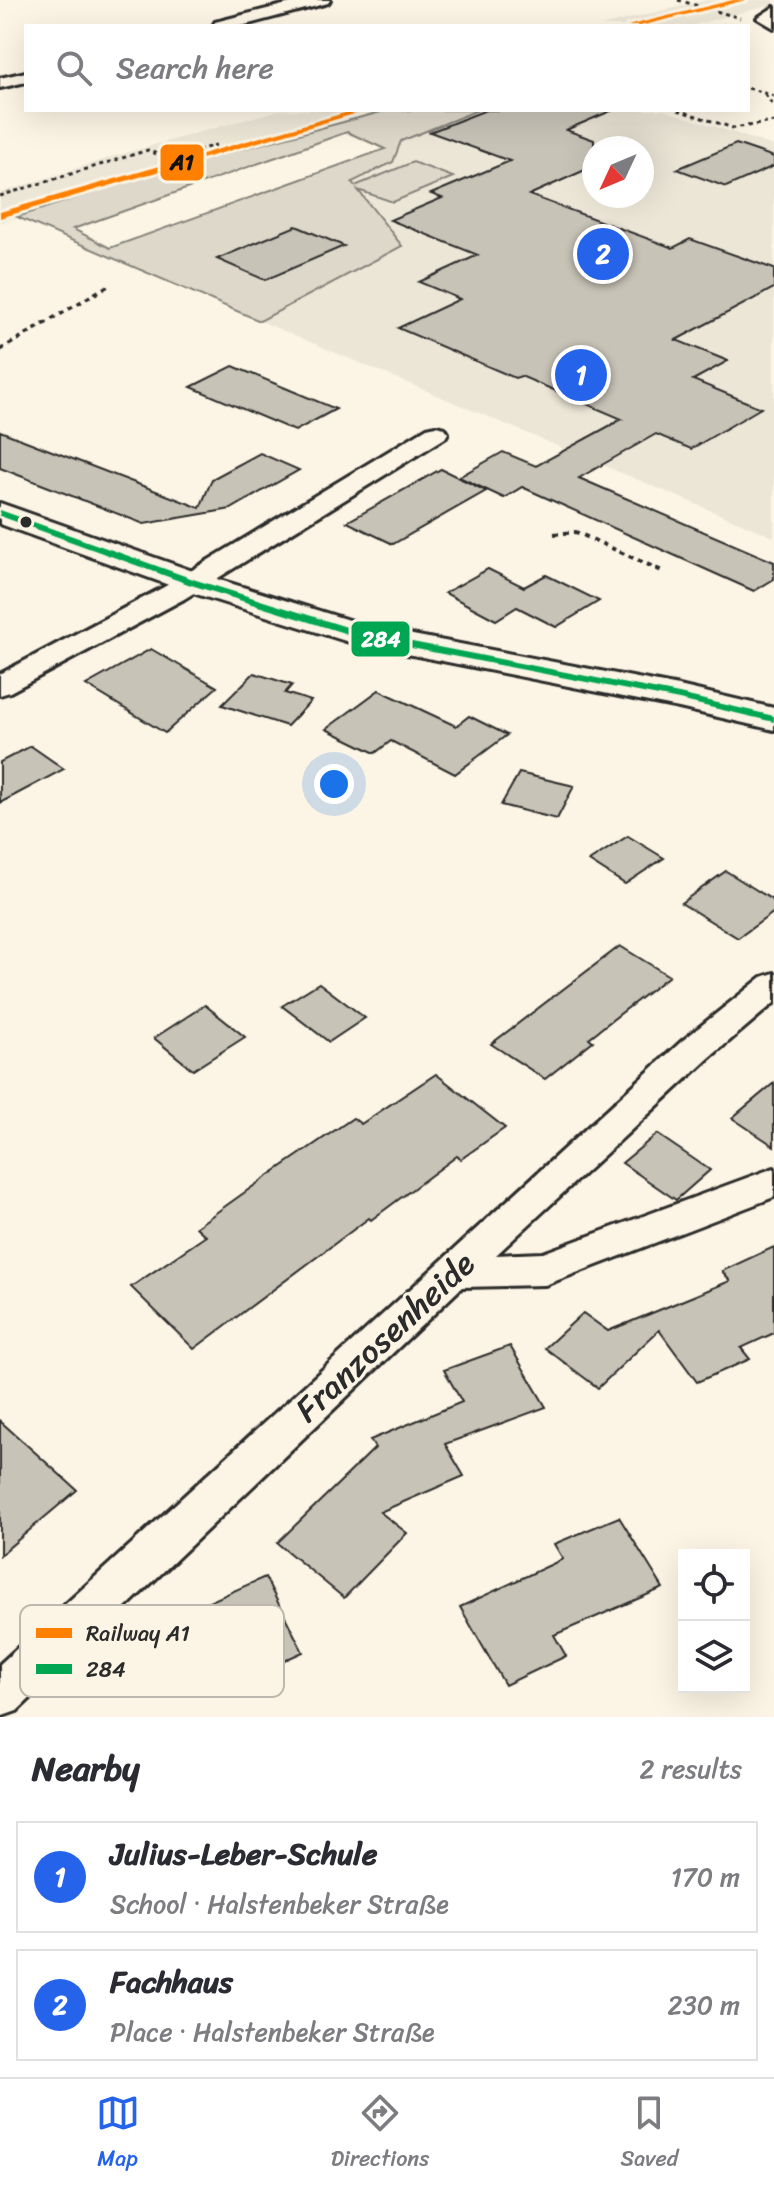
<!DOCTYPE html>
<meta charset="utf-8">
<style>
body{margin:0;font-family:Sriracha,sans-serif;background:#f7f7f7;color:#2b2b33}
.controls{position:absolute;right:24px;bottom:24px;display:grid;overflow:hidden;border-radius:0px;box-shadow:0 8px 32px #0002}
.controls button{width:72px;height:72px;display:grid;place-items:center;padding:0;border:0;border-bottom:2px solid #e1e1e2;background:#fff;color:#2b2b33;font:40px sans-serif}
.compass{position:absolute;left:582px;top:136px;width:72px;height:72px;border-radius:50%;background:#fff;box-shadow:0 8px 32px #0002;rotate:226deg}
.you{position:absolute;left:334px;top:784px;width:28px;height:28px;margin:-20px;border:6px solid #fff;border-radius:50%;background:#1a73e8;box-shadow:0 0 0 12px #1a73e833}
.badge{display:grid;place-items:center;width:52px;height:52px;border-radius:50%;background:#2563eb;color:#fff;font-size:26px;font-weight:700}
.pin{position:absolute;translate:-50% -50%;border:4px solid #fff;box-shadow:0 2px 8px #0006}
.list{margin:0;padding:0;list-style:none}
h2{display:flex;justify-content:space-between;align-items:center;height:104px;margin:0;padding:0 32px;font-size:34px}
h2 small{font-size:26px;font-weight:400;color:#7c7c81}
.list li{display:grid;grid-template-columns:52px 1fr auto;gap:24px;align-items:center;box-sizing:border-box;height:112px;margin:0 16px 16px;padding:0 16px;border:2px solid #e1e1e2;border-radius:0px}
.list b{display:block;font-size:30px;white-space:nowrap}
.list p{margin:0;font-size:26px;white-space:nowrap;color:#7c7c81}
.list em{font-size:26px;font-style:normal;color:#7c7c81}
.icon{flex:none;width:44px;height:44px;fill:none;stroke:currentColor;stroke-width:2;stroke-linecap:round;stroke-linejoin:round}
.map{position:relative;flex:none;width:774px;height:1717px;overflow:hidden}
.search{position:absolute;background:#fff;box-shadow:0 8px 32px #0002;left:24px;right:24px;top:24px;height:88px;display:flex;align-items:center;gap:20px;box-sizing:border-box;padding:0 28px;border-radius:0px;color:#7c7c81;font-size:30px}
.sheet{height:360px;background:#fff}
nav{display:flex;justify-content:space-around;align-items:center;box-sizing:border-box;height:112px;border-top:2px solid #e1e1e2;background:#fff;font-size:22px;color:#7c7c81}
nav a{display:grid;justify-items:center;gap:4px}
nav .on{color:#2563eb}
.map>svg:first-child{display:block}
.built{fill:#ece6d7;fill-rule:evenodd}
.green{fill:#ded8ca;stroke:#84827a;stroke-width:2;fill-rule:evenodd}
.building{fill:#c8c3b7;stroke:#2b2b2b;stroke-width:2}
.lines{fill:none;stroke-linecap:round;stroke-linejoin:round}
.minor-casing{stroke:#2b2b2b;stroke-width:6}
.tertiary-casing{stroke:#2b2b2b;stroke-width:6}
.path-far1{stroke:#2b2b2b;stroke-width:3;stroke-dasharray:4 4;stroke-linecap:butt}
.path{stroke:#2b2b2b;stroke-width:4;stroke-dasharray:5 5;stroke-linecap:butt}
.minor{fill:#fcf5e5;fill-rule:evenodd}
.tertiary{fill:#fcf5e5;fill-rule:evenodd}
.bus-1-casing{stroke:#fcf5e5;stroke-width:6}
.bus-1{fill:#00a651;fill-rule:evenodd}
.rail-1-casing{stroke:#fcf5e5;stroke-width:6}
.rail-1{fill:#ff8000;fill-rule:evenodd}
.bus-dot{fill:#2b2b2b;stroke:#fcf5e5;stroke-width:3}
.labels{text-anchor:middle;dominant-baseline:central;stroke-width:6;stroke-linejoin:round;paint-order:stroke}
.near-street-label{font-size:34px;fill:#2b2b2b;stroke:#fcf5e5}
.key{fill:#fcf5e5;stroke:#bdb8ad;stroke-width:2}
.key-label{font-size:22px;fill:#2b2b2b}
.line-badge{stroke:#fcf5e5;stroke-width:3}
.badge-label{font-size:22px;text-anchor:middle;font-weight:bold;fill:#fff}
.pale-badge-label{font-size:22px;text-anchor:middle;font-weight:bold;fill:#111}
</style>
<div class="map">
<svg width="774" height="1717" viewBox="0 0 774 1717">
<rect width="100%" height="100%" fill="#fcf5e5"/>
<filter id="ink" filterUnits="userSpaceOnUse"><feTurbulence type="fractalNoise" baseFrequency=".0125" numOctaves="2"/><feDisplacementMap in="SourceGraphic" scale="16" xChannelSelector="R" yChannelSelector="G"/><feConvolveMatrix kernelMatrix="1 2 1 2 8 2 1 2 1" color-interpolation-filters="sRGB"/></filter>
<g filter="url(#ink)">
<g class="built">
<path d="M706,0h68v4l-84,22h-89z"/>
<path d="M279,110h109l-238,64 -150,49v-30l118,-38z"/>
<path d="M478,110h186l110,36v391l-514,-216 141,-75 -50,-64 42,-20 8,-20zM594,148h48v48h-48z"/>
</g>
<path class="green" d="M388,110h90l-77,31 -8,21 -41,20 3,4 58,-24 40,15 -60,25 -35,-12 44,56 -142,75 -243,-104 133,-43zM347,132l38,17 -275,99 -37,-19z"/>
<g class="building">
<path d="M486,110h127l-47,20 28,10v26l-65,29 144,53 17,-9 84,30v19l-98,52 52,21 -35,19 68,28 -70,41 -35,-15 -77,44 195,84v17l-20,12 -232,-104 -18,11 -45,-21 44,-25 33,14 86,-47 -101,-43 -6,2 -117,-50 62,-29 -41,-17 59,-27 -88,-35 52,-22 -11,-4 79,-33 -80,-29z"/>
<path d="M736,144l38,13v9l-48,21 -49,-18z"/>
<path d="M296,226l48,20 -79,34 -48,-21z"/>
<path d="M233,366l50,21 53,22 -41,22 -104,-44z"/>
<path d="M0,431l200,77 12,-29 48,-26 39,17 -68,39 -87,15 -144,-56z"/>
<path d="M441,469l45,22 -93,53 -46,-22z"/>
<path d="M488,569l36,18 22,-12 53,26 -43,26 -39,-20 -21,13 -51,-27z"/>
<path d="M151,649l66,38 -52,46 -79,-48z"/>
<path d="M254,673l38,12 -7,8 26,8 -24,25 -65,-21z"/>
<path d="M379,690l77,36 13,-10 38,19 -52,39 -64,-33 -16,12 -49,-24z"/>
<path d="M31,746l33,23 -64,34v-41z"/>
<path d="M519,773l55,13 -17,33 -56,-14z"/>
<path d="M628,836l36,22 -39,26 -36,-23z"/>
<path d="M726,871l48,30v11l-36,26 -57,-35z"/>
<path d="M620,946l49,30 -80,62 4,3 -48,38 -54,-35z"/>
<path d="M319,983l46,35 -36,24 -47,-36z"/>
<path d="M205,1005l40,32 -52,33 -39,-32z"/>
<path d="M436,1074l69,54 -44,31 -4,-3 -86,64 -2,-2 -175,131 -63,-62 75,-51 -10,-9 66,-47 91,-62 8,6z"/>
<path d="M774,1083v63l-42,-28z"/>
<path d="M657,1134l53,36 -34,30 -54,-37z"/>
<path d="M774,1247v86l-33,15 9,11 -53,23 -38,-52 -61,58 -53,-40 38,-35 25,18 122,-50 -8,-10z"/>
<path d="M510,1346l36,61 -101,37 19,32 -84,36 27,21 -63,65 -67,-55 98,-95 -5,-8 92,-38 -18,-32z"/>
<path d="M0,1421l77,69 -77,65z"/>
<path d="M619,1517l44,71 -109,47 12,21 -61,29 -45,-78 103,-48 -9,-15z"/>
<path d="M265,1577l38,75 -76,34 -36,-76z"/>
</g>
<g class="lines">
<g class="minor-casing">
<g id="minor">
<path d="M303,0h27l-2,3 -87,23h-28l2,-4z"/>
<path d="M774,7v21l-17,-10z"/>
<path d="M26,72v10l-26,6v-10z"/>
<path d="M436,426l9,2 3,5 -3,5 -261,161 -174,93 -10,3v-21l164,-87 263,-159z"/>
<path d="M774,973v30l-66,56 -212,196 47,-2 231,-85v29l-229,88 -83,2 -445,424 -17,6v-53l682,-623 80,-64z"/>
</g>
</g>
<g class="tertiary-casing">
<path id="tertiary" d="M0,503l204,72 167,52 308,59 95,22v22l-95,-22 -327,-65 -172,-54 -180,-65z"/>
</g>
<g class="path-far1">
<path d="M678,0l62,18"/>
<path d="M748,88l26,8"/>
<path d="M765,94l9,13"/>
<path d="M678,110l55,18 41,-6"/>
<path d="M0,196l148,-46 19,9 49,-14"/>
</g>
<g class="path">
<path d="M0,350l111,-66"/>
<path d="M554,534l22,-2 86,39"/>
</g>
<use href="#minor" class="minor"/>
<use href="#tertiary" class="tertiary"/>
<g class="bus-1-casing">
<path id="bus-1" d="M0,510l196,70 170,53 313,61 95,22v6l-95,-22 -319,-62 -172,-54 -188,-68z"/>
</g>
<use href="#bus-1" class="bus-1"/>
<g class="rail-1-casing">
<g id="rail-1">
<path d="M733,0h13l-106,26h-13z"/>
<path d="M355,110h13l-368,108v-6z"/>
</g>
</g>
<use href="#rail-1" class="rail-1"/>
</g>
</g>
<circle class="bus-dot" cx="26" cy="522" r="7"/>
<g class="labels">
<g class="near-street-label">
<text transform="translate(385 1337) rotate(-43)">Franzosenheide</text>
</g>
</g>
<rect x="20" y="1605" width="264" height="92" rx="12" class="key"/>
<rect x="36" y="1628" width="36" height="10" fill="#ff8000"/>
<rect x="36" y="1664" width="36" height="10" fill="#00a651"/>
<g class="key-label">
<text x="86" y="1641">Railway A1</text>
<text x="86" y="1677">284</text>
</g>
<g class="line-badge">
<rect x="159" y="143" width="46" height="39" rx="8" fill="#ff8000"/>
<rect x="350" y="620" width="61" height="38" rx="8" fill="#00a651"/>
</g>
<g class="badge-label">
<text x="381" y="647">284</text>
</g>
<g class="pale-badge-label">
<text x="182" y="170">A1</text>
</g>
</svg>
<div class="controls">
<button><svg class="icon" aria-label="locate" viewBox="0 0 24 24"><circle cx="12" cy="12" r="6"/><path d="M12 2v4M12 18v4M2 12h4M18 12h4"/></svg></button>
<button><svg class="icon" aria-label="layers" viewBox="0 0 24 24"><path d="M12 4l9 5-9 5-9-5zM3 14l9 5 9-5"/></svg></button>
</div>
<svg class="compass" viewBox="-18 -18 36 36"><path d="M0-13l5 13h-10z" fill="#e53935"/><path d="M0 13l5-13h-10z" fill="#7c7c81"/></svg>
<div class="you"></div>
<div class="pin badge" style="left:581px;top:375px">1</div>
<div class="pin badge" style="left:603px;top:254px">2</div>
<div class="search"><svg class="icon" aria-label="search" viewBox="0 0 24 24"><circle cx="10" cy="10" r="6"/><path d="M15 15l6 6"/></svg>Search here</div>
</div>
<section class="sheet">
<h2>Nearby<small>2 results</small></h2>
<ul class="list">
<li><span class="badge">1</span><div><b>Julius-Leber-Schule</b><p>School · Halstenbeker Straße</p></div><em>170 m</em></li>
<li><span class="badge">2</span><div><b>Fachhaus</b><p>Place · Halstenbeker Straße</p></div><em>230 m</em></li>
</ul>
</section>
<nav>
<a class="on"><svg class="icon" aria-label="map" viewBox="0 0 24 24"><path d="M3 6l6-2 6 2 6-2v14l-6 2-6-2-6 2zM9 4v14M15 6v14"/></svg>Map</a>
<a><svg class="icon" aria-label="directions" viewBox="0 0 24 24"><path d="M12 3l9 9-9 9-9-9zM9 14v-3h6M13 9l2 2-2 2"/></svg>Directions</a>
<a><svg class="icon" aria-label="saved" viewBox="0 0 24 24"><path d="M7 4h10v16l-5-4-5 4z"/></svg>Saved</a>
</nav>
